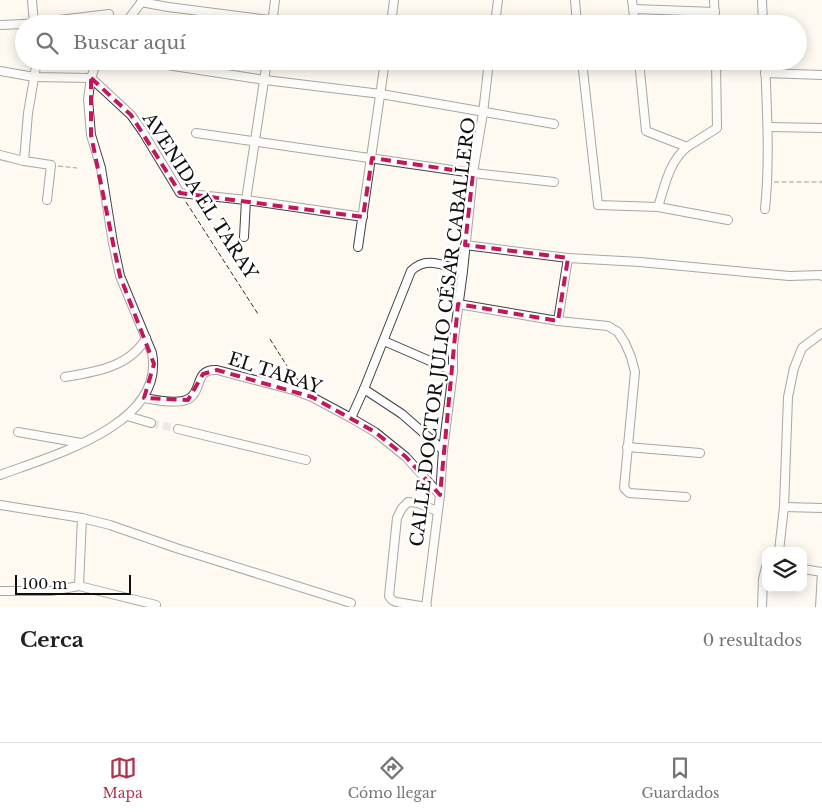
<!DOCTYPE html>
<html lang="es">
<meta charset="utf-8">
<style>
body{margin:0;font-family:"Libre Baskerville",serif;background:#f6f6f6;color:#202124}
.controls{position:absolute;right:15px;bottom:15px;display:grid;overflow:hidden;border-radius:10px;box-shadow:0 2px 12px #0003}
.controls button{width:45px;height:45px;display:grid;place-items:center;padding:0;border:0;border-bottom:1px solid #e0e0e0;background:#fff;color:#202124;font:25px sans-serif}
.scale{position:absolute;left:15px;bottom:12px;width:116px;box-sizing:border-box;padding-left:5px;border:2px solid #0f0f0f;border-top:0;font-size:14px;line-height:18px;white-space:nowrap;color:#0f0f0f;-webkit-text-stroke:4px #fff;paint-order:stroke}
.list{margin:0;padding:0;list-style:none}
h2{display:flex;justify-content:space-between;align-items:center;height:65px;margin:0;padding:0 20px;font-size:21px}
h2 small{font-size:16px;font-weight:400;color:#757577}
.icon{flex:none;width:28px;height:28px;fill:none;stroke:currentColor;stroke-width:2;stroke-linecap:round;stroke-linejoin:round}
.map{position:relative;flex:none;width:822px;height:607px;overflow:hidden}
.search{position:absolute;background:#fff;box-shadow:0 2px 12px #0003;left:15px;right:15px;top:15px;height:55px;display:flex;align-items:center;gap:12px;box-sizing:border-box;padding:0 18px;border-radius:28px;color:#757577;font-size:19px}
.sheet{height:135px;background:#fff}
nav{display:flex;justify-content:space-around;align-items:center;box-sizing:border-box;height:70px;border-top:1px solid #e0e0e0;background:#fff;font-size:14px;color:#757577}
nav a{display:grid;justify-items:center;gap:2px}
nav .on{color:#b1344c}
.map>svg:first-child{display:block}
.lines{fill:none;stroke-linecap:round;stroke-linejoin:round}
.minor-tunnel{stroke:#dad7d0;stroke-width:8;stroke-dasharray:8 4;stroke-linecap:butt}
.minor-casing{stroke:#424242;stroke-width:10}
.path{stroke:#313131;stroke-width:1;stroke-dasharray:5 2.5;stroke-linecap:butt}
.minor{stroke:#fff;stroke-width:8}
.marked{fill:none;stroke:#c2185b;stroke-width:4;stroke-dasharray:10 6;stroke-linejoin:round}
.labels{text-anchor:middle;dominant-baseline:central;stroke-width:5;stroke-linejoin:round;paint-order:stroke}
.street-label{font-size:18px;fill:#0f0f0f;stroke:#fff}
</style>
<div class="map">
<svg width="822" height="607" viewBox="0 0 822 607">
<rect width="100%" height="100%" fill="#fefaf2"/>
<g class="lines">
<path class="minor-tunnel" d="M151,423l27,6"/>
<g class="minor-casing">
<g id="minor">
<path d="M32,0l2,24"/>
<path d="M575,0l2,24"/>
<path d="M632,0l3,24"/>
<path d="M714,0l1,24"/>
<path d="M762,0l1,24"/>
<path d="M141,2l27,5 132,17"/>
<path d="M634,9l81,3"/>
<path d="M25,24l84,-10"/>
<path d="M125,24l18,-24"/>
<path d="M272,24l3,-24"/>
<path d="M391,24l3,-24"/>
<path d="M495,24l3,-24"/>
<path d="M0,25l24,-1"/>
<path d="M141,61l124,19 116,14 173,30"/>
<path d="M582,61l16,144 60,2 70,13"/>
<path d="M639,61l7,70 41,16 30,-19 -1,-67"/>
<path d="M765,61c2,50 5,99 0,148"/>
<path d="M0,71l34,6 57,1 40,37 12,17 37,61 66,7 117,17"/>
<path d="M765,73l57,2"/>
<path d="M768,127l54,1"/>
<path d="M196,133l277,40 81,9"/>
<path d="M0,155l24,6 27,4 -4,35"/>
<path d="M24,161l4,-48 9,-52"/>
<path d="M658,207c7,-22 11,-45 29,-60"/>
<path d="M244,237l2,-37 21,-139"/>
<path d="M465,245l103,13 72,4 149,14 32,-1 1,1"/>
<path d="M358,247l27,-186"/>
<path d="M458,304l100,17 50,5 10,6 7,11 6,14 4,15 -11,116 5,5 57,4"/>
<path d="M558,321l10,-63"/>
<path d="M384,341l69,30"/>
<path d="M65,377c30,-5 65,-10 81,-39"/>
<path d="M364,389l38,25 41,36"/>
<path d="M144,398c10,2 37,7 46,0 13,-9 4,-29 27,-28l76,20 19,7 39,21 24,14 31,25 34,38"/>
<path d="M127,416l24,7"/>
<path d="M351,418l13,-29 47,-118c15,-16 34,-5 52,0"/>
<path d="M178,429l128,31"/>
<path d="M18,432l63,11"/>
<path d="M627,447l73,6"/>
<path d="M0,475c51,-19 166,-50 152,-122l-32,-77 -7,-33 -12,-75 -10,-33 -3,-36 3,-21 6,-17"/>
<path d="M0,505l82,13 28,7 66,23 175,55"/>
<path d="M784,507l38,1"/>
<path d="M779,551l5,-44 4,-110 6,-29 8,-20 20,-15"/>
<path d="M803,569l19,3"/>
<path d="M79,586l3,-68"/>
<path d="M0,591h51l28,-5 77,19"/>
<path d="M426,607l14,-112 3,-45 10,-79v-25l10,-75 10,-98 10,-60 6,-52"/>
<path d="M427,607l-31,-5 -4,-2 -3,-4 8,-78 5,-10 6,-6 10,1 19,8"/>
<path d="M762,607l1,-28 3,-12"/>
<path d="M820,607l2,-35"/>
</g>
</g>
<g class="path">
<path d="M58,166l19,2"/>
<path d="M774,182h48"/>
<path d="M186,202l72,112"/>
<path d="M270,339l17,27 15,19"/>
</g>
<use href="#minor" class="minor"/>
</g>
<path d="M0 0H822V607H0ZM91,78l40,37 49,78 183,24 9,-59 101,15 -8,72 103,13 -10,63 -100,-17 -18,191 -34,-38 -31,-25 -63,-35 -95,-27 -14,4 -15,26 -44,-2 10,-34 -34,-88 -7,-33 -22,-108z" fill="#fefaf2" fill-opacity=".55" fill-rule="evenodd"/>
<path class="marked" d="M91,78l40,37 49,78 183,24 9,-59 101,15 -8,72 103,13 -10,63 -100,-17 -18,191 -34,-38 -31,-25 -63,-35 -95,-27 -14,4 -15,26 -44,-2 10,-34 -34,-88 -7,-33 -22,-108z"/>
<g class="labels">
<g class="street-label">
<text transform="translate(200 196) rotate(57)">AVENIDA EL TARAY</text>
<text transform="translate(443 332) rotate(-83)">CALLE DOCTOR JULIO CÉSAR CABALLERO</text>
<text transform="translate(275 373) rotate(18)">EL TARAY</text>
</g>
</g>
</svg>
<div class="controls">
<button><svg class="icon" aria-label="layers" viewBox="0 0 24 24"><path d="M12 4l9 5-9 5-9-5zM3 14l9 5 9-5"/></svg></button>
</div>
<div class="scale">100 m</div>
<div class="search"><svg class="icon" aria-label="search" viewBox="0 0 24 24"><circle cx="10" cy="10" r="6"/><path d="M15 15l6 6"/></svg>Buscar aquí</div>
</div>
<section class="sheet">
<h2>Cerca<small>0 resultados</small></h2>
<ul class="list">
</ul>
</section>
<nav>
<a class="on"><svg class="icon" aria-label="map" viewBox="0 0 24 24"><path d="M3 6l6-2 6 2 6-2v14l-6 2-6-2-6 2zM9 4v14M15 6v14"/></svg>Mapa</a>
<a><svg class="icon" aria-label="directions" viewBox="0 0 24 24"><path d="M12 3l9 9-9 9-9-9zM9 14v-3h6M13 9l2 2-2 2"/></svg>Cómo llegar</a>
<a><svg class="icon" aria-label="saved" viewBox="0 0 24 24"><path d="M7 4h10v16l-5-4-5 4z"/></svg>Guardados</a>
</nav>
